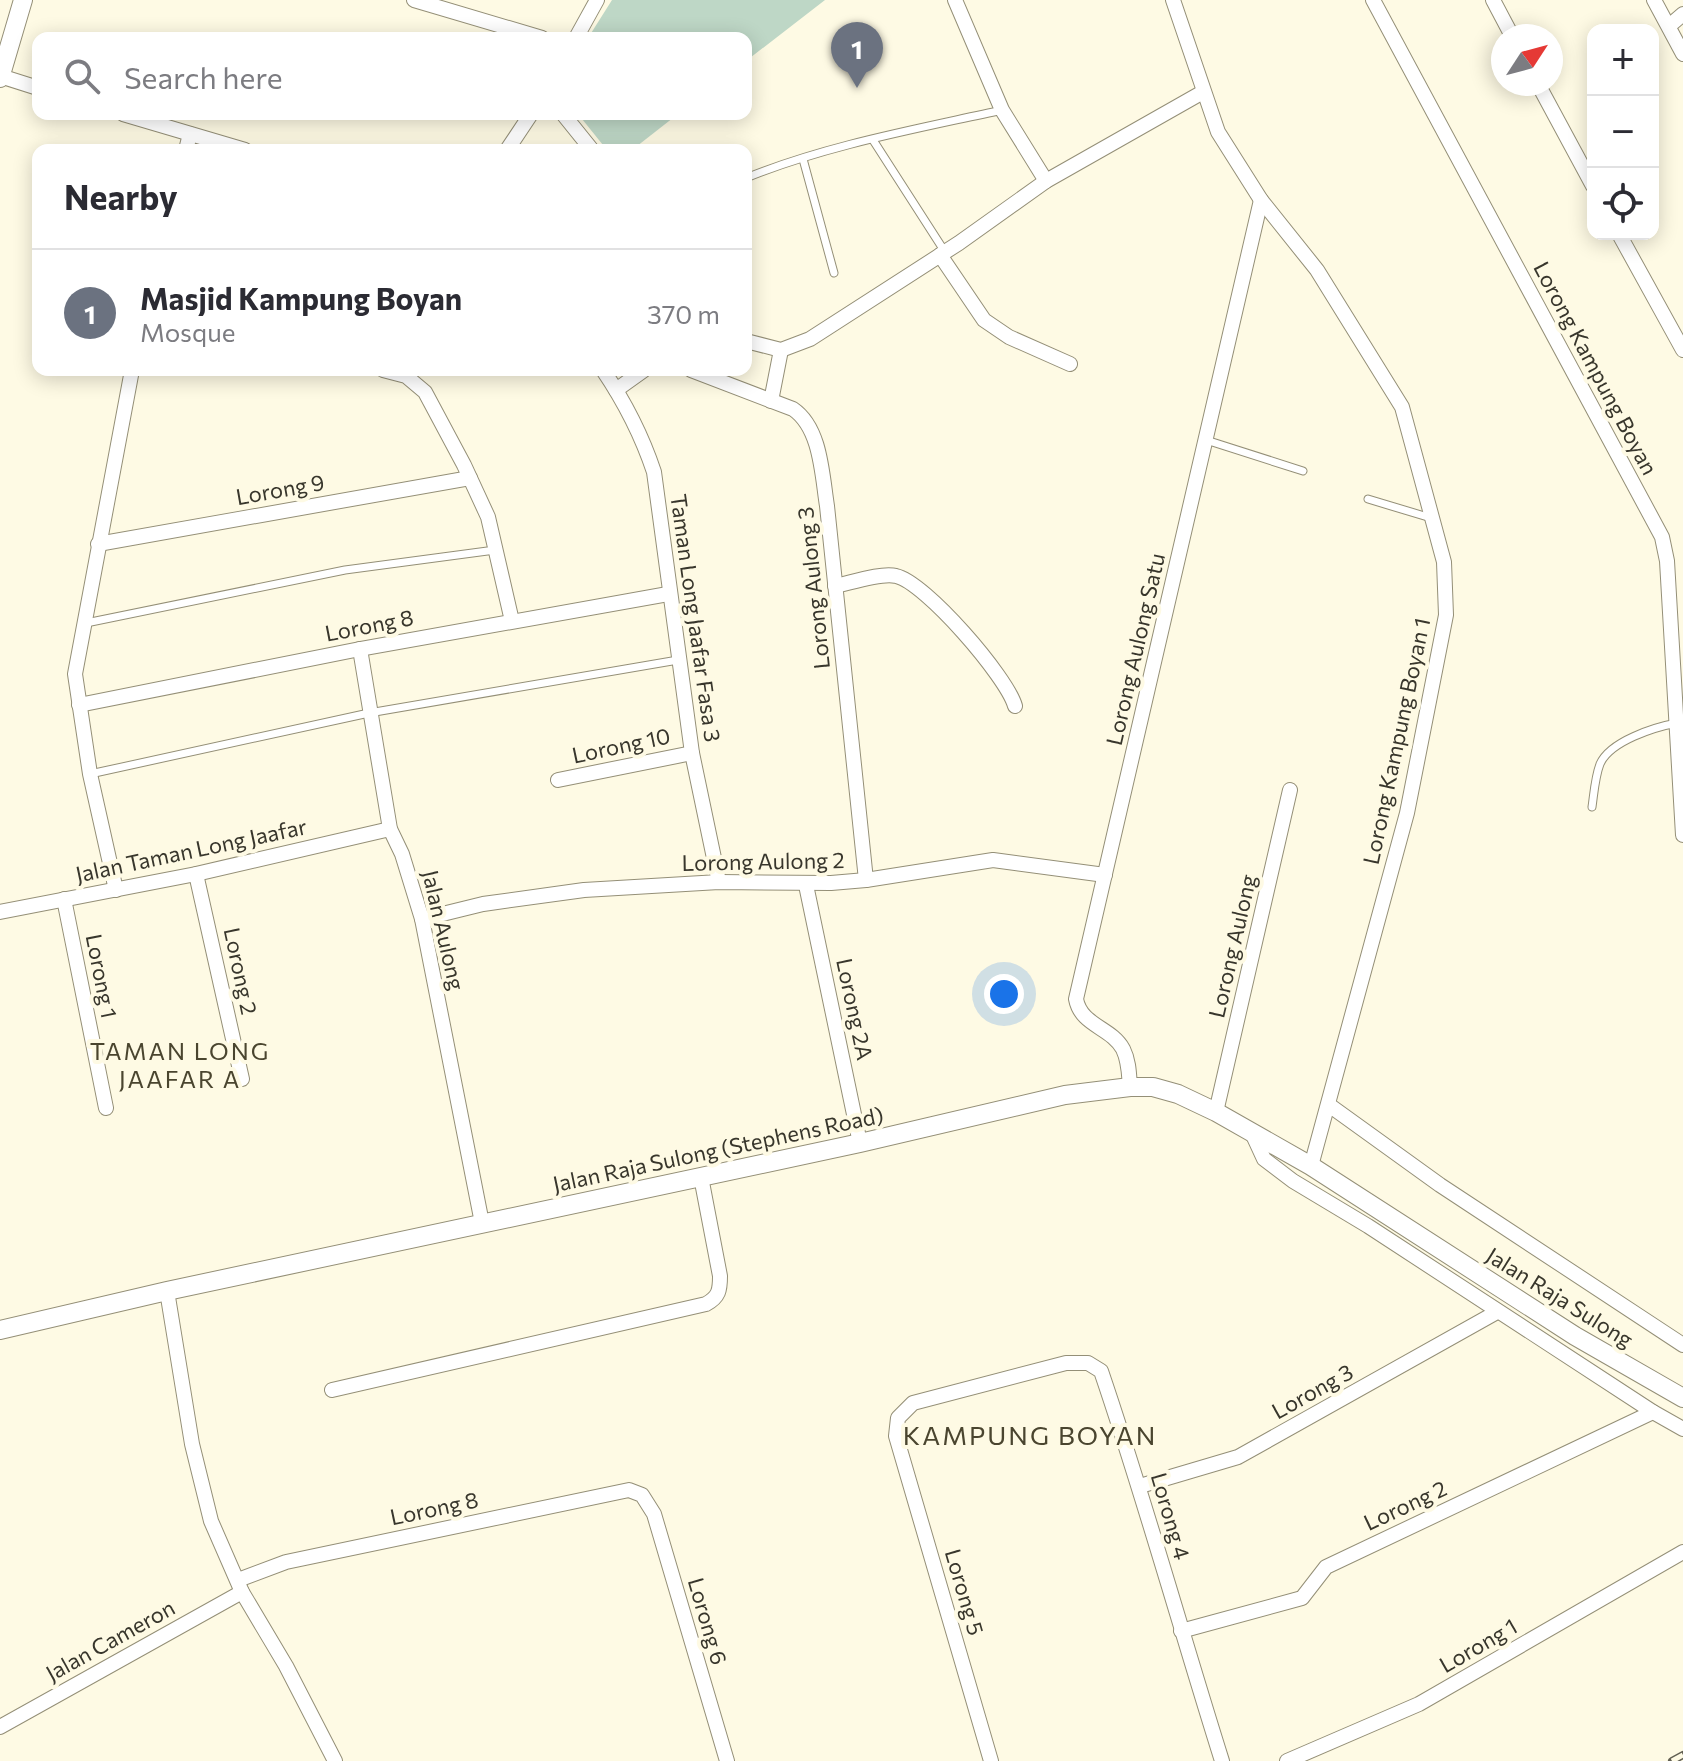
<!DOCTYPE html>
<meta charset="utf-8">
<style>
body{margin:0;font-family:Commissioner,sans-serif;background:#f2f2f3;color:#2b2b33}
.controls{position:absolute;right:24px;top:24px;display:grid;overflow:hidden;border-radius:16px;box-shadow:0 4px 20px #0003}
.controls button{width:72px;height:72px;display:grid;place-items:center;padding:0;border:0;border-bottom:2px solid #e1e1e2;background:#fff;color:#2b2b33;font:40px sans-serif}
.compass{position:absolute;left:1491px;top:24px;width:72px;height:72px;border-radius:50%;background:#fff;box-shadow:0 4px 20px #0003;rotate:54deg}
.you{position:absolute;left:1004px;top:994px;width:28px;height:28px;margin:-20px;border:6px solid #fff;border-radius:50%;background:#1a73e8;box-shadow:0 0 0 12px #1a73e833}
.badge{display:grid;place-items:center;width:52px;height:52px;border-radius:50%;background:#2563eb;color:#fff;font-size:26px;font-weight:700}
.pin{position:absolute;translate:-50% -66px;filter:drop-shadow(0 2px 4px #0008)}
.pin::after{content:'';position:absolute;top:42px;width:28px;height:24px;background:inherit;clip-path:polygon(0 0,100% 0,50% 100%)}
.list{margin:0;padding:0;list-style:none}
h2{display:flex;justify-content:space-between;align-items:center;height:104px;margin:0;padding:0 32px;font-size:34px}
h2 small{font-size:26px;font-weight:400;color:#7c7c81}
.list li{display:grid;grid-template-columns:52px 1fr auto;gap:24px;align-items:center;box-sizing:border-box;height:128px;padding:0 32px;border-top:2px solid #e1e1e2}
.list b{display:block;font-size:30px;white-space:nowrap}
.list p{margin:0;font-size:26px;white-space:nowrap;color:#7c7c81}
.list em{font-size:26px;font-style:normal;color:#7c7c81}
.icon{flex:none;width:44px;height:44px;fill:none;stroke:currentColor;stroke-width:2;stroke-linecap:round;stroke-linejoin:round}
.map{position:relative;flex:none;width:1683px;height:1761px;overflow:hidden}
.search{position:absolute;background:#fff;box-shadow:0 4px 20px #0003;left:32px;top:32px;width:720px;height:88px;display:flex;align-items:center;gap:20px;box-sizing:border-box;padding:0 28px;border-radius:16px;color:#7c7c81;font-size:30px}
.panel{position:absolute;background:#fff;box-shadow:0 4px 20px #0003;left:32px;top:144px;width:720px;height:232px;border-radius:16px}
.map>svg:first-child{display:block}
.park{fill:#bed7c6}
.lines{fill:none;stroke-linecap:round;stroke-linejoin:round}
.lane-casing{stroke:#948f77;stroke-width:9}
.street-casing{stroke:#948f77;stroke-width:16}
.secondary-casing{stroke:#948f77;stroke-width:20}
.lane{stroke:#fff;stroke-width:7}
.street{stroke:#fff;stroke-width:14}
.secondary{stroke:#fff;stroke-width:18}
.rail-casing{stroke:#615f52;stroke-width:8}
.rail{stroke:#fefae4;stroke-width:5;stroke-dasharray:15;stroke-linecap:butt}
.labels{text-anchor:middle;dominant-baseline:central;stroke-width:8;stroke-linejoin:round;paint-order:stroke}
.street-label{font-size:22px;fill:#38362c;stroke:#fefae4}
.neighbourhood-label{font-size:24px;letter-spacing:2px;fill:#4a452f;stroke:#fefae4}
.quarter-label{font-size:26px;letter-spacing:2px;fill:#4a452f;stroke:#fefae4}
</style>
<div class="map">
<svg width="1683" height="1761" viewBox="0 0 1683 1761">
<rect width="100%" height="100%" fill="#fefae4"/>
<g class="park">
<path d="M612,0h213l-79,61v-23h-158z"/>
<path d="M578,114h100l-46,36h-25z"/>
</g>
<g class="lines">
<g class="lane-casing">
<g id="lane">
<path d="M873,140l72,112"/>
<path d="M803,159l31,114"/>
<path d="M746,178c81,-33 171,-49 256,-68"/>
<path d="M1206,440l97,31"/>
<path d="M1368,499l63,19"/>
<path d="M86,623l259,-53 150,-20"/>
<path d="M90,774l279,-61 309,-53"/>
<path d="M1592,807c2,-14 3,-30 8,-43 10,-23 55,-37 77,-41"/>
</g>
</g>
<g class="street-casing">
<g id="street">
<path d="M414,0l128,38"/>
<path d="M955,0l47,110 44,71"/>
<path d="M1173,0l45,132 43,68 56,70 85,137 42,155 2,53 -39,198 -96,353"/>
<path d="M1373,0l289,537 5,24 16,274"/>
<path d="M1493,0l19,36"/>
<path d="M1654,0l29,54"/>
<path d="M1669,26l14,-12"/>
<path d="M576,38l21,-38"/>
<path d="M0,76l38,12"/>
<path d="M1538,84l55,102"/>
<path d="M123,114l122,36"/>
<path d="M563,114l29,36"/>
<path d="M186,150l4,-16"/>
<path d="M507,150l24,-36"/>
<path d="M1619,234l64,116"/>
<path d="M940,255l44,65 25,17 61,27"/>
<path d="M746,341l35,9 29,-11 149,-96 87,-62 157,-89"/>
<path d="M383,370l23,6 19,16 39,73 24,52 24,104"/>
<path d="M603,370c21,31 39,66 51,102l38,281 27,129"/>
<path d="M691,370l102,39c28,19 29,66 34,97l39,374"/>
<path d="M616,390l28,-20"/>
<path d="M771,401l10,-51"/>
<path d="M98,544l372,-66"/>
<path d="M835,586c15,-3 47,-14 61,-10 29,6 111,101 119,130"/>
<path d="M360,649l30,180 12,25 20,65 60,304"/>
<path d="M79,705l281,-56 308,-55"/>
<path d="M558,780l134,-27"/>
<path d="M196,874l46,205"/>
<path d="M806,885l54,258"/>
<path d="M116,890l-26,-116 -15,-100 57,-304"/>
<path d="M64,899l42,209"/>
<path d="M0,912l196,-38 194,-45"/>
<path d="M422,919l61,-15 101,-14 135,-8 112,1 35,-3 127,-20 112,15"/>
<path d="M1130,1087c-1,-13 -1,-26 -7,-38 -12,-22 -42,-23 -47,-50l185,-799"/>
<path d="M1329,1105l111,80 243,160"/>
<path d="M1216,1112l74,-322"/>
<path d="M1252,1133l12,26 29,22 75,45 285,186 30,17"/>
<path d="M167,1291l25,153 19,77 31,71 44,74 49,95"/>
<path d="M332,1390l374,-86c13,-7 14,-14 14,-28l-19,-99"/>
<path d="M1140,1486l98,-29 259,-145"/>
<path d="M238,1580l48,-18 343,-72 13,5 12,19 73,247"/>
<path d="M1181,1631l121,-33 24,-31 327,-155"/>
<path d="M0,1727l242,-135"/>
<path d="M991,1761l-95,-325 2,-18 15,-15 153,-40h22l13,8c44,129 80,260 121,390"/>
<path d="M1287,1761l132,-57 264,-152"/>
</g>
</g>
<g class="secondary-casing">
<g id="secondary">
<path d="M0,78l23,-78"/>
<path d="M0,1330l167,-39 693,-148 205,-48 65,-8h23l25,7 38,18 95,54 264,170 108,62"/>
</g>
</g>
<use href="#lane" class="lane"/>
<use href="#street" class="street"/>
<use href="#secondary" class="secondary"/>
<g class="rail-casing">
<path id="rail" d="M1672,1761l11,-6"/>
</g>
<use href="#rail" class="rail"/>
</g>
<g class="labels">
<g class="street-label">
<text transform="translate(1596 368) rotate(62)">Lorong Kampung Boyan</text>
<text transform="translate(280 489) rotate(-10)">Lorong 9</text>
<text transform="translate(813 588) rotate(-96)">Lorong Aulong 3</text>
<text transform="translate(696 618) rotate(82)">Taman Long Jaafar Fasa 3</text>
<text transform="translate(369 625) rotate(-11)">Lorong 8</text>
<text transform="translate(1135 649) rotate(-77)">Lorong Aulong Satu</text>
<text transform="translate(1396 741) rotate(-78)">Lorong Kampung Boyan 1</text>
<text transform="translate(621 745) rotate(-12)">Lorong 10</text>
<text transform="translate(191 850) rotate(-12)">Jalan Taman Long Jaafar</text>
<text transform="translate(763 861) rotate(-1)">Lorong Aulong 2</text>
<text transform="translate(444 930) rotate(77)">Jalan Aulong</text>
<text transform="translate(1232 946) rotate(-77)">Lorong Aulong</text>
<text transform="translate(241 971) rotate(78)">Lorong 2</text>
<text transform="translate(102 976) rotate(79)">Lorong 1</text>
<text transform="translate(855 1009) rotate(78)">Lorong 2A</text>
<text transform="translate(718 1149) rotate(-12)">Jalan Raja Sulong (Stephens Road)</text>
<text transform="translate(1560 1297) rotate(32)">Jalan Raja Sulong</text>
<text transform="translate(1312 1391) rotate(-29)">Lorong 3</text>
<text transform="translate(1405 1505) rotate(-25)">Lorong 2</text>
<text transform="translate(434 1508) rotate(-12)">Lorong 8</text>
<text transform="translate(1171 1516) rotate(74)">Lorong 4</text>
<text transform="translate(965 1592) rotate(74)">Lorong 5</text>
<text transform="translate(708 1621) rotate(74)">Lorong 6</text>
<text transform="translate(110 1640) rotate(-29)">Jalan Cameron</text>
<text transform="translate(1478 1645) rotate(-30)">Lorong 1</text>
</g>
<g class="neighbourhood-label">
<text x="180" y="1050">TAMAN LONG<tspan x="180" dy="28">JAAFAR A</tspan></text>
</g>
<g class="quarter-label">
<text x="1030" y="1434">KAMPUNG BOYAN</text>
</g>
</g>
</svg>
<div class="controls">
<button>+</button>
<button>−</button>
<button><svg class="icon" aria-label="locate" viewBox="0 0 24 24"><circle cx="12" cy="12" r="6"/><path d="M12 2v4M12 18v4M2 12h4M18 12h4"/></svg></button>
</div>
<svg class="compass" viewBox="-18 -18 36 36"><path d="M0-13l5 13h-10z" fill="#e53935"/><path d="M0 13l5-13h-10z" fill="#7c7c81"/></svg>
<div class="you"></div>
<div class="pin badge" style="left:857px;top:88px;background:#6b7280">1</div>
<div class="search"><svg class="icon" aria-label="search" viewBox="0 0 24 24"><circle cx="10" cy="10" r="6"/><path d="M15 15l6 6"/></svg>Search here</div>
<section class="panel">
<h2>Nearby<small></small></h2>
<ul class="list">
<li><span class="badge" style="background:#6b7280">1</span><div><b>Masjid Kampung Boyan</b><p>Mosque</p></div><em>370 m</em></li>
</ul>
</section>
</div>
